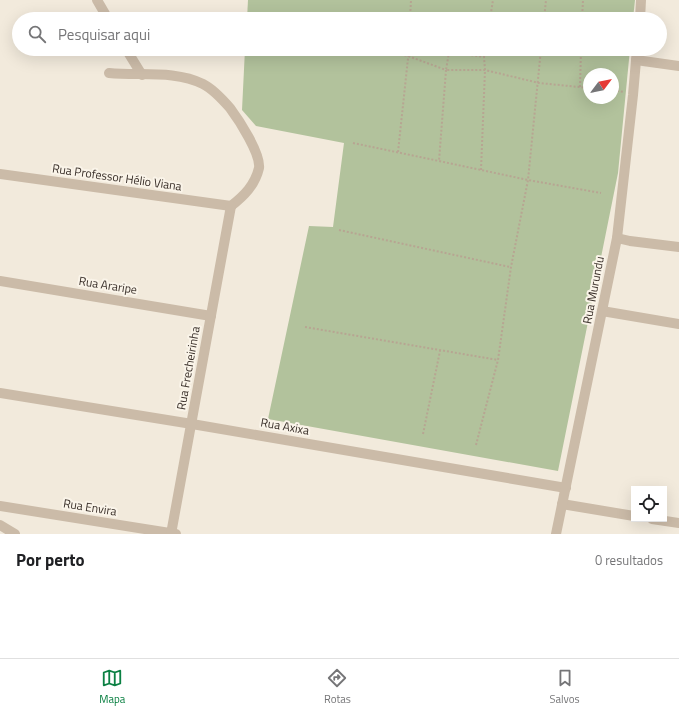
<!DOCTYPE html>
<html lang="pt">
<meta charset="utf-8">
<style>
body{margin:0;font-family:"Titillium Web",sans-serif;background:#f2f2f2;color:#202124}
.controls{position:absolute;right:12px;bottom:12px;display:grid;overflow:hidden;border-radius:0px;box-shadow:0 4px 16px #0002}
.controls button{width:36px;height:36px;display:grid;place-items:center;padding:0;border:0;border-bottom:1px solid #e0e0e0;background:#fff;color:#202124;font:20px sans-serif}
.compass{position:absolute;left:583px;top:68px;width:36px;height:36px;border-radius:50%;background:#fff;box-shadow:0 4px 16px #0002;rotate:58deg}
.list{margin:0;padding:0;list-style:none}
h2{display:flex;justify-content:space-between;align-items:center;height:52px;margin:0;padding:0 16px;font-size:17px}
h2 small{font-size:13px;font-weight:400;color:#757577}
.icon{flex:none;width:22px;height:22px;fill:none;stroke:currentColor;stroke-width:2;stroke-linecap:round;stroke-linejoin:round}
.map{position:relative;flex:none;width:679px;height:534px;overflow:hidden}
.search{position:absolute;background:#fff;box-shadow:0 4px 16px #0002;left:12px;right:12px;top:12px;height:44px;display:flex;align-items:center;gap:10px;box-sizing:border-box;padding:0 14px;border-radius:22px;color:#757577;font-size:15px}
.sheet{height:124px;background:#fff}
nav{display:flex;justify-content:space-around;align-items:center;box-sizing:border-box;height:56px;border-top:1px solid #e0e0e0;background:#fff;font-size:11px;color:#757577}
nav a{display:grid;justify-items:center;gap:2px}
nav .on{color:#0b8043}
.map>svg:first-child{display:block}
.green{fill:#b2c29c;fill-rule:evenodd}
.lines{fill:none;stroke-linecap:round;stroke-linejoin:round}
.path{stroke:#b7a592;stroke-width:2;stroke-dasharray:2 2;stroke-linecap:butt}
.minor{stroke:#cbbba8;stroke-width:10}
.labels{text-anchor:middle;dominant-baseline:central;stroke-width:4;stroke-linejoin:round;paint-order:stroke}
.street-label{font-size:12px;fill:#382e28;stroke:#faf4e9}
</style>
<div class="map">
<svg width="679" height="534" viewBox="0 0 679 534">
<rect width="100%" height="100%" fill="#f2eadc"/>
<g class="green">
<path d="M248,0h387l-2,19h-386z"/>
<path d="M245,49h385l-12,124 -60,298 -290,-52 41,-193 24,1 11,-84 -88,-17 -14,-16zM589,74h24v24h-24z"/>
</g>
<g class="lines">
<g class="path">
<path d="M410,19l1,-19"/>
<path d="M490,19l3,-19"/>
<path d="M544,19l2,-19"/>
<path d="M582,19l1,-19"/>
<path d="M369,49l39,7 38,14 -7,91"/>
<path d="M484,57l1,-8"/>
<path d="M580,87l1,-38"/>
<path d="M613,90l11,2"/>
<path d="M353,143l86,18 89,19 73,13"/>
<path d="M398,152l11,-103"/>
<path d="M481,170l4,-100 -1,-13 -35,-5 -3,18h39l54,13 50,5"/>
<path d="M339,230l171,37"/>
<path d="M305,327l193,33"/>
<path d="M423,434l17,-83"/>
<path d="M476,445l22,-85 13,-93 17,-87 13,-131"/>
</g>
<g class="minor">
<path d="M97,0l11,19"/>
<path d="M640,19l1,-19"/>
<path d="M126,49l16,26"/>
<path d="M636,60l43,6"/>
<path d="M109,73c31,3 66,-3 94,11 10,5 20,16 27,24 9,12 31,46 29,60 -4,17 -15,28 -28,38"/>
<path d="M0,174l231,32"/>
<path d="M617,238l13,3 49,6"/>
<path d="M0,281l211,35"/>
<path d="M602,311l77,13"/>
<path d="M0,393l192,31 374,64"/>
<path d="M562,504l72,12"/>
<path d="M0,506l176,28"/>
<path d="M652,519l27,4"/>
<path d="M0,525l15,9"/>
<path d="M171,534l60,-328"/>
<path d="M556,534l61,-296 16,-143 4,-46"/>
</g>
</g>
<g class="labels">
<g class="street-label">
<text transform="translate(117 177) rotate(8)">Rua Professor Hélio Viana</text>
<text transform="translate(108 285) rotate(9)">Rua Araripe</text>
<text transform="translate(593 290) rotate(-79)">Rua Murundu</text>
<text transform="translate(188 368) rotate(-80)">Rua Frecheirinha</text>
<text transform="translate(285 426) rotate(10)">Rua Axixa</text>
<text transform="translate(90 507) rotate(9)">Rua Envira</text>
</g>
</g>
</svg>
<div class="controls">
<button><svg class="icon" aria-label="locate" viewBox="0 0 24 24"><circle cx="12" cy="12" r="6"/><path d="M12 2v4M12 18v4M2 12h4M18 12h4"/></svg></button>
</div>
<svg class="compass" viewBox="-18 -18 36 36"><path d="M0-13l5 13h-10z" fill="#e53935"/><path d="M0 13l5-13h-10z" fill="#757577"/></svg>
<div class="search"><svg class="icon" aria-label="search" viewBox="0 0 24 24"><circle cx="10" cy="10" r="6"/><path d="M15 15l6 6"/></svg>Pesquisar aqui</div>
</div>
<section class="sheet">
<h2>Por perto<small>0 resultados</small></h2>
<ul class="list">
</ul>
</section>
<nav>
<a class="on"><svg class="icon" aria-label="map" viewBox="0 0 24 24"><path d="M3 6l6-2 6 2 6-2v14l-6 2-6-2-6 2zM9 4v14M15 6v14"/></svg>Mapa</a>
<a><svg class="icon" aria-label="directions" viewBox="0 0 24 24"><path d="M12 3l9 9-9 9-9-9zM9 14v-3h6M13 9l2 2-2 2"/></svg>Rotas</a>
<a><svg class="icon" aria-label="saved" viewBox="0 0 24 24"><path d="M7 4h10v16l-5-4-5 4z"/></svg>Salvos</a>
</nav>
